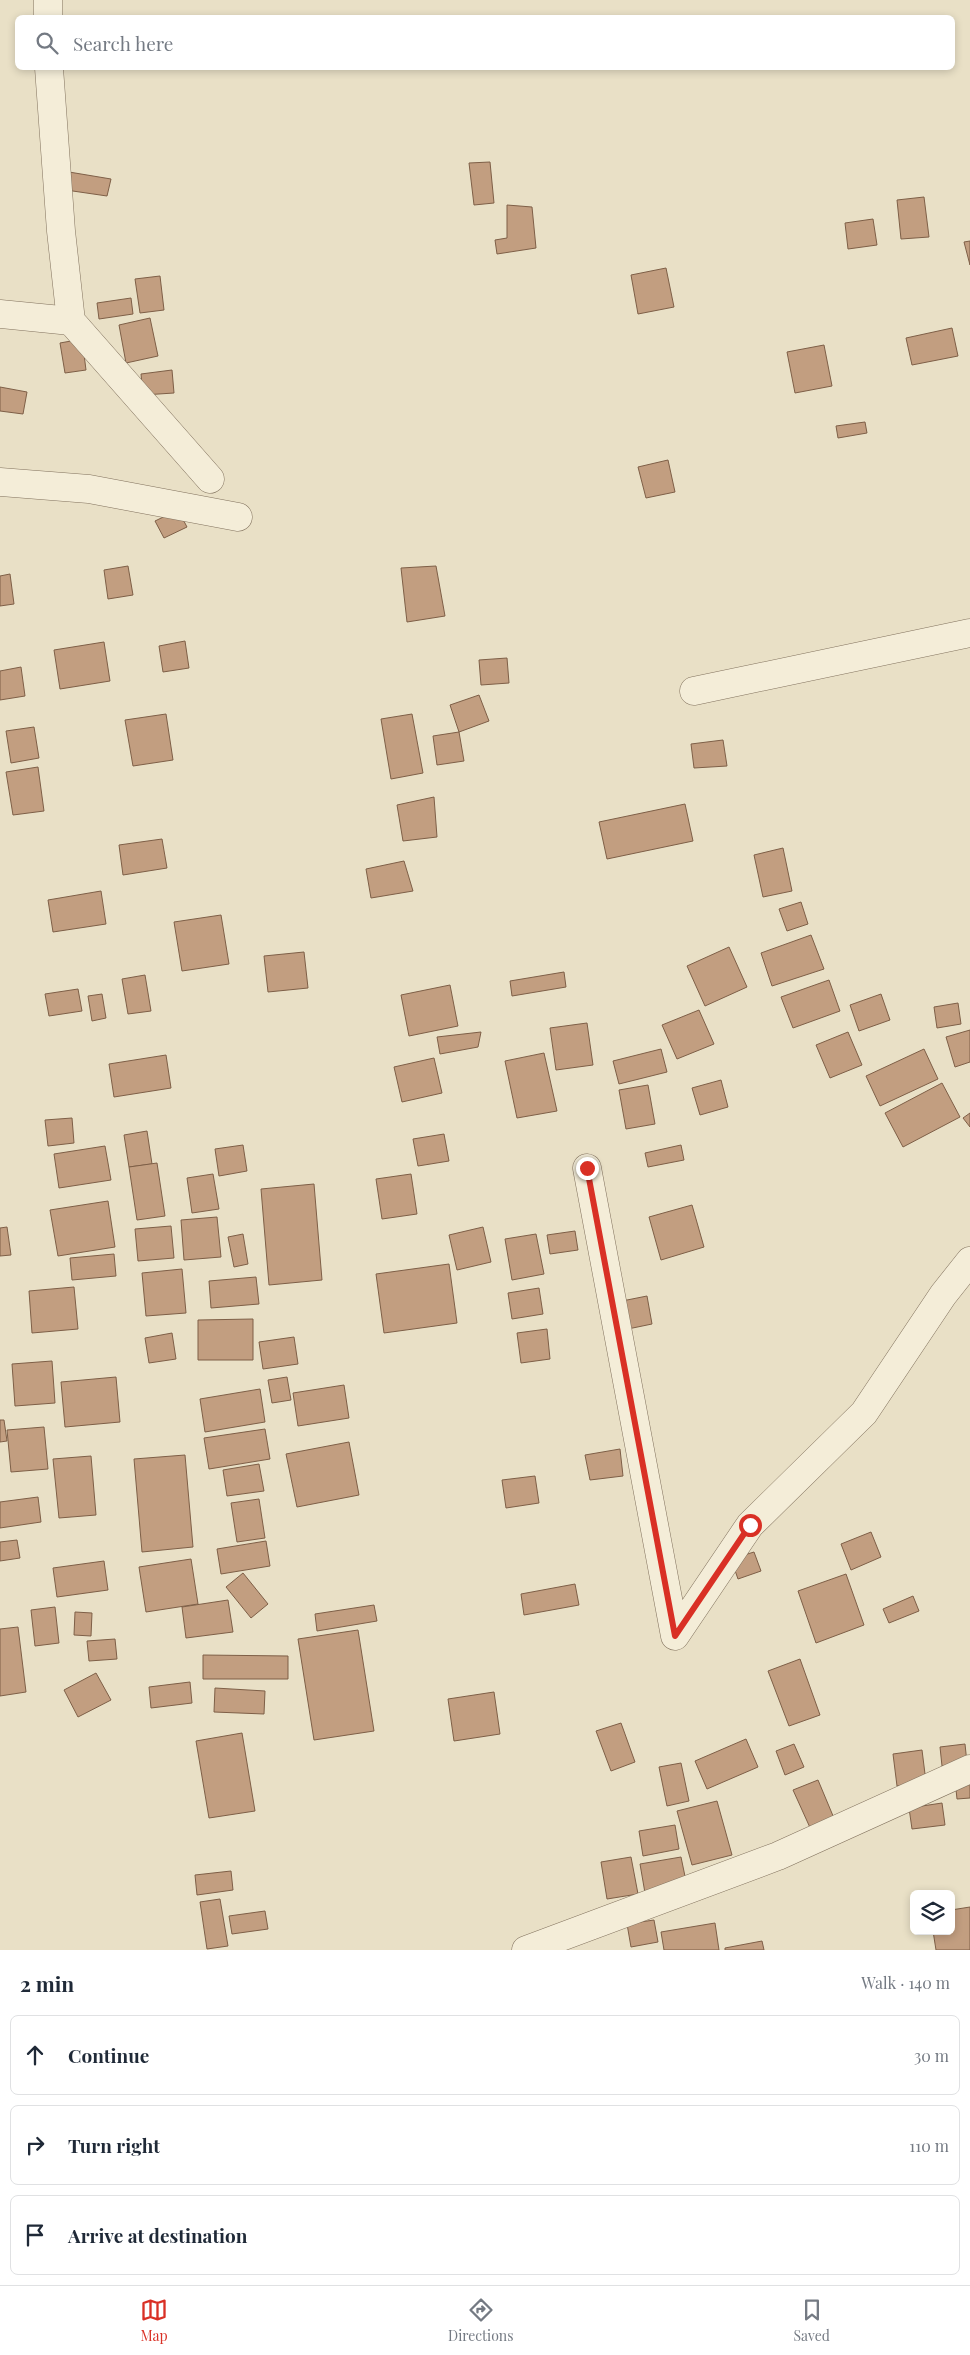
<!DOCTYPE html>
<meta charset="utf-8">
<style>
body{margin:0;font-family:"Playfair Display",serif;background:#f2f2f3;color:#1f2937}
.controls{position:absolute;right:15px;bottom:15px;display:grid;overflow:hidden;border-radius:8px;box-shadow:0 2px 8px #0003}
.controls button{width:45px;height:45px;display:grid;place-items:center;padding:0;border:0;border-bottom:1px solid #e0e1e3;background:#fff;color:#1f2937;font:25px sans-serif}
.stop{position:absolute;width:15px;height:15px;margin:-11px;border:4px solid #d93025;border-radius:50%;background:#fff}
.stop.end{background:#d93025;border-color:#fff;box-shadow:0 1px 5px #0008}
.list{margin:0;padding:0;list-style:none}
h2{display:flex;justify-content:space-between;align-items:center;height:65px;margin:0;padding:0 20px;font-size:21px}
h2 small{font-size:16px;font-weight:400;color:#747a83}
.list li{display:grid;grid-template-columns:32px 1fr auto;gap:15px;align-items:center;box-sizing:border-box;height:80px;margin:0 10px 10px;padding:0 10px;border:1px solid #e0e1e3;border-radius:8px}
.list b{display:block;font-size:19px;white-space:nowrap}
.list em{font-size:16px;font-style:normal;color:#747a83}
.icon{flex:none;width:28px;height:28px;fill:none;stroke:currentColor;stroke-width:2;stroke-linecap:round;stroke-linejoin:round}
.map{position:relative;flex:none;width:970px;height:1950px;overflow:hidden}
.search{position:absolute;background:#fff;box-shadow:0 2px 8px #0003;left:15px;right:15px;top:15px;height:55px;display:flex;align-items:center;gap:12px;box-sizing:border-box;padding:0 18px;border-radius:8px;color:#747a83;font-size:19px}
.sheet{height:335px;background:#fff}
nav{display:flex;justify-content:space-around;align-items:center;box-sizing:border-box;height:70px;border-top:1px solid #e0e1e3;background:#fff;font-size:14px;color:#747a83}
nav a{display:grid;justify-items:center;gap:2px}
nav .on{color:#d93025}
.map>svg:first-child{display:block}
.building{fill:#c29e80;stroke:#7e5f47}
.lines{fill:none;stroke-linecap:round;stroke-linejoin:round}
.minor-casing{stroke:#82725e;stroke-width:29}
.minor{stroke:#f4edd8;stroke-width:28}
.route{stroke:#d93025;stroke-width:6}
</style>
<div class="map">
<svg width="970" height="1950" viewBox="0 0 970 1950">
<rect width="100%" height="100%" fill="#e9e0c6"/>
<g class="building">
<path d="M490,162l4,41 -20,2 -5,-42z"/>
<path d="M63,171l48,8 -4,17 -48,-7z"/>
<path d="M924,197l5,40 -28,2 -4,-39z"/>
<path d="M507,205l25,2 4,41 -39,6 -2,-14 12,-2z"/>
<path d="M873,219l4,26 -29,4 -3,-26z"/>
<path d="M970,241v24l-6,-23z"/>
<path d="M666,268l8,39 -36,7 -7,-39z"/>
<path d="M160,276l4,34 -24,3 -5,-34z"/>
<path d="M131,298l2,16 -34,5 -2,-16z"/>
<path d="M150,318l8,38 -32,7 -7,-38z"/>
<path d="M952,328l6,28 -46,9 -6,-27z"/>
<path d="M82,339l4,31 -21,3 -5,-30z"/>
<path d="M824,345l8,41 -37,7 -8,-41z"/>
<path d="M172,370l2,23 -31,2 -2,-21z"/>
<path d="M0,387l27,5 -4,22 -23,-3z"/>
<path d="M865,422l2,11 -29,5 -2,-12z"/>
<path d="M668,460l7,32 -29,6 -8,-31z"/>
<path d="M178,510l9,17 -23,11 -9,-17z"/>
<path d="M128,566l5,29 -25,4 -4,-29z"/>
<path d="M436,566l9,50 -38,6 -6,-54z"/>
<path d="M10,574l4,30 -14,2v-30z"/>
<path d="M185,641l4,27 -26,4 -4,-26z"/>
<path d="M104,642l6,39 -50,8 -6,-39z"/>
<path d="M507,658l2,25 -28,2 -2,-25z"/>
<path d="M21,667l4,29 -25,4v-29z"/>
<path d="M479,695l10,26 -30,11 -9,-27z"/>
<path d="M166,714l7,46 -40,6 -8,-46z"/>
<path d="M412,714l11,59 -32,6 -10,-60z"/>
<path d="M34,727l5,31 -28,5 -5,-32z"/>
<path d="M459,732l5,29 -27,4 -4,-29z"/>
<path d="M723,740l4,26 -33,2 -3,-24z"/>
<path d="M38,767l6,44 -31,4 -7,-43z"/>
<path d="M434,797l3,40 -34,4 -6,-36z"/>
<path d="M685,804l8,37 -86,18 -8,-37z"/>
<path d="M162,839l5,29 -44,7 -4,-30z"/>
<path d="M783,848l9,43 -29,6 -9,-42z"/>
<path d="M404,861l9,30 -42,7 -5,-29z"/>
<path d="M101,891l5,33 -53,8 -5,-32z"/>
<path d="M801,902l7,22 -21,7 -8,-22z"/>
<path d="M221,915l8,49 -47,7 -8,-49z"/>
<path d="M811,935l13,34 -52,17 -11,-33z"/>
<path d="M729,947l18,40 -42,19 -18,-40z"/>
<path d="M304,952l4,36 -40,4 -4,-36z"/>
<path d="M564,972l2,15 -54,9 -2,-15z"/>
<path d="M145,975l6,36 -23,3 -6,-35z"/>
<path d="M829,980l11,31 -47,17 -12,-31z"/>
<path d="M450,985l8,41 -49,10 -8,-41z"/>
<path d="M78,989l4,22 -33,5 -4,-22z"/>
<path d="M102,994l4,24 -14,3 -4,-25z"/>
<path d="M881,994l9,26 -31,11 -9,-26z"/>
<path d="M958,1003l3,21 -24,4 -3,-21z"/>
<path d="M699,1010l15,34 -37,15 -15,-34z"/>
<path d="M587,1023l6,42 -37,5 -6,-42z"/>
<path d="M970,1030v32l-15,5 -9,-30z"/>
<path d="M481,1032l-3,15 -38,7 -3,-17z"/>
<path d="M848,1032l14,33 -32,13 -14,-33z"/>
<path d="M661,1049l6,23 -48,12 -6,-23z"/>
<path d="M924,1049l14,30 -58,27 -14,-30z"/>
<path d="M544,1053l13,58 -40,7 -12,-57z"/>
<path d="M166,1055l5,33 -57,9 -5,-33z"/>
<path d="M434,1058l8,35 -40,9 -8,-35z"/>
<path d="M721,1080l7,27 -28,8 -8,-27z"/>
<path d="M942,1083l18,34 -57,30 -18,-34z"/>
<path d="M648,1085l7,39 -29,5 -7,-39z"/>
<path d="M970,1113v14l-7,-9z"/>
<path d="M72,1118l2,25 -26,3 -3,-26z"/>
<path d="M147,1131l5,33 -23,3 -5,-32z"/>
<path d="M444,1134l5,27 -31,5 -5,-27z"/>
<path d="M243,1145l4,26 -28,5 -4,-27z"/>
<path d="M681,1145l3,15 -36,7 -3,-14z"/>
<path d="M105,1146l6,34 -52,8 -5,-34z"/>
<path d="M157,1163l8,53 -28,4 -8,-53z"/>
<path d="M213,1174l6,35 -27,4 -5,-35z"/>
<path d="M411,1174l6,40 -35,5 -6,-40z"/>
<path d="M314,1184l8,96 -53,5 -8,-96z"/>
<path d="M108,1201l7,46 -57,9 -8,-46z"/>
<path d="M692,1205l12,42 -43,13 -12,-43z"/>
<path d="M217,1217l4,40 -37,3 -3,-40z"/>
<path d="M171,1226l3,32 -36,3 -3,-32z"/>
<path d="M7,1227l4,28 -11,1v-28z"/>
<path d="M483,1227l8,35 -34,8 -8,-35z"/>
<path d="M575,1231l3,19 -28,4 -3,-19z"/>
<path d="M243,1234l5,30 -14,3 -6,-30z"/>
<path d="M536,1234l8,40 -32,6 -7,-41z"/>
<path d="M114,1254l2,22 -44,4 -2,-22z"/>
<path d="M449,1264l8,59 -73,10 -8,-59z"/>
<path d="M182,1269l4,44 -40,3 -4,-43z"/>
<path d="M256,1277l3,27 -48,4 -2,-27z"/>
<path d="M74,1287l4,42 -46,4 -3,-42z"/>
<path d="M539,1288l4,26 -31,5 -4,-26z"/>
<path d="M647,1296l5,28 -29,6 -6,-28z"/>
<path d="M253,1319v41h-55v-40z"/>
<path d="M547,1329l3,30 -29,4 -4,-30z"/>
<path d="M172,1333l4,26 -27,4 -4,-25z"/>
<path d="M294,1337l4,27 -35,5 -4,-27z"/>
<path d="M52,1361l3,42 -40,3 -3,-42z"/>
<path d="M116,1377l4,45 -55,5 -4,-45z"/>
<path d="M287,1377l4,23 -19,3 -4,-23z"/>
<path d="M344,1385l5,33 -51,8 -5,-33z"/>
<path d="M260,1389l5,33 -60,10 -5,-33z"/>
<path d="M0,1420h4l3,21 -7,1z"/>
<path d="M44,1427l4,42 -37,3 -4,-42z"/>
<path d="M265,1429l5,30 -61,10 -5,-31z"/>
<path d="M349,1442l10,53 -62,12 -11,-53z"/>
<path d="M620,1449l3,27 -33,4 -5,-25z"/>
<path d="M185,1455l8,92 -51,5 -8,-93z"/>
<path d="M91,1456l5,59 -37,3 -6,-59z"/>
<path d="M259,1464l5,27 -37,5 -4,-26z"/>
<path d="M535,1476l4,27 -33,5 -4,-28z"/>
<path d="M38,1497l3,25 -41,6v-26z"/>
<path d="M259,1499l6,39 -28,4 -6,-39z"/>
<path d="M871,1532l10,25 -30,13 -10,-26z"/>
<path d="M17,1540l3,18 -20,3v-19z"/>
<path d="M266,1541l4,25 -49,8 -4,-25z"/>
<path d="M754,1552l7,19 -23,8 -7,-20z"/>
<path d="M191,1559l7,45 -52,8 -7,-45z"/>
<path d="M104,1561l4,29 -51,7 -4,-29z"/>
<path d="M243,1573l25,31 -17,14 -25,-31z"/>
<path d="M846,1574l18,51 -48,18 -18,-52z"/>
<path d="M575,1584l4,21 -55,10 -3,-21z"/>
<path d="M913,1596l6,15 -30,12 -6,-14z"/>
<path d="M228,1600l5,32 -47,6 -4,-31z"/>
<path d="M374,1605l3,16 -60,10 -2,-17z"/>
<path d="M55,1607l4,36 -24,3 -4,-36z"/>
<path d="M75,1612l17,1 -1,23 -17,-1z"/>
<path d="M18,1627l8,65 -26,4v-67z"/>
<path d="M358,1630l16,101 -60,9 -16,-101z"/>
<path d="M115,1639l2,20 -28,2 -2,-20z"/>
<path d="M203,1655l85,1v23h-85z"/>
<path d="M800,1659l20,56 -31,11 -21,-55z"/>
<path d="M96,1673l15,27 -33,17 -14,-27z"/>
<path d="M190,1682l2,21 -41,5 -2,-21z"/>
<path d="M215,1688l50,3 -1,23 -50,-2z"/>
<path d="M494,1692l6,42 -46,7 -6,-42z"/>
<path d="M621,1723l14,39 -24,9 -15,-40z"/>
<path d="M242,1733l13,78 -46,7 -13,-77z"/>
<path d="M746,1739l12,28 -51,22 -12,-28z"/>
<path d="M794,1744l10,23 -19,8 -9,-24z"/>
<path d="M965,1744l2,19 -25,3 -2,-19z"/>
<path d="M922,1750l4,32 -29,4 -4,-32z"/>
<path d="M681,1763l8,38 -22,5 -8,-39z"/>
<path d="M970,1779v19l-13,1 -2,-19z"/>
<path d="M818,1780l18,43 -24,9 -19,-42z"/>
<path d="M717,1801l15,54 -40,10 -15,-54z"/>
<path d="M942,1803l3,22 -33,4 -3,-21z"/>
<path d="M675,1825l4,24 -36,7 -4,-25z"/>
<path d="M631,1857l7,37 -31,5 -6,-37z"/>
<path d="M681,1857l6,29 -42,7 -5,-29z"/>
<path d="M231,1871l2,19 -36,5 -2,-20z"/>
<path d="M220,1899l8,47 -21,3 -7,-47z"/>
<path d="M970,1907v43h-34l-3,-19h18v-21z"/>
<path d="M265,1911l3,18 -36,5 -3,-18z"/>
<path d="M654,1920l4,22 -27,5 -4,-23z"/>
<path d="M715,1923l4,27h-55l-3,-18z"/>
<path d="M762,1941l2,9h-39v-2z"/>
</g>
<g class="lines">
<g class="minor-casing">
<g id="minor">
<path d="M48,0v18"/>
<path d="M49,68l12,163 10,90 139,158"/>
<path d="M0,314l71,7"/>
<path d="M0,482l89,7 149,28"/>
<path d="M694,691l276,-58"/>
<path d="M587,1168l88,468 75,-111 114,-112 79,-118 27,-34"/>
<path d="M526,1950l252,-94 192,-87"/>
</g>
</g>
<use href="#minor" class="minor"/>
</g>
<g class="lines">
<path class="route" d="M587,1168l88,468 75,-111"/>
</g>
</svg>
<div class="controls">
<button><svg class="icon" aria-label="layers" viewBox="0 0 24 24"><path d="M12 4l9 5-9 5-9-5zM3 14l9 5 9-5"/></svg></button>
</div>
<div class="stop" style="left:750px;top:1525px"></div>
<div class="stop end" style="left:587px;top:1168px"></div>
<div class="search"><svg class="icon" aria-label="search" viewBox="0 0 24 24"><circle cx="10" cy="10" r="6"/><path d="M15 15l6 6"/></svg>Search here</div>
</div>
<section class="sheet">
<h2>2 min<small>Walk · 140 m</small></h2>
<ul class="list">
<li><svg class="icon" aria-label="ahead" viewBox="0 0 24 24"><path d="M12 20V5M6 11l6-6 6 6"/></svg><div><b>Continue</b></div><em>30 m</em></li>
<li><svg class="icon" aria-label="right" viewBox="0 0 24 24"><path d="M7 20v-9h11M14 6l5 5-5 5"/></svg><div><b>Turn right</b></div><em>110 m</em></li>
<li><svg class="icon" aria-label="arrive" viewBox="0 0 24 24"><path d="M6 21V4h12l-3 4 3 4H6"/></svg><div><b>Arrive at destination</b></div></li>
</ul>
</section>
<nav>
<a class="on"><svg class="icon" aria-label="map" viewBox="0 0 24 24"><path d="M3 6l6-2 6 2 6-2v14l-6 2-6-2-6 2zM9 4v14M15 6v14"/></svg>Map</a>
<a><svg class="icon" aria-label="directions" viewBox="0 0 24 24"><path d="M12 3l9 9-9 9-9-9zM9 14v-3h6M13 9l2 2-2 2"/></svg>Directions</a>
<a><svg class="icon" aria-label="saved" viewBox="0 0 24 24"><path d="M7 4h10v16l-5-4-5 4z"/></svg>Saved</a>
</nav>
